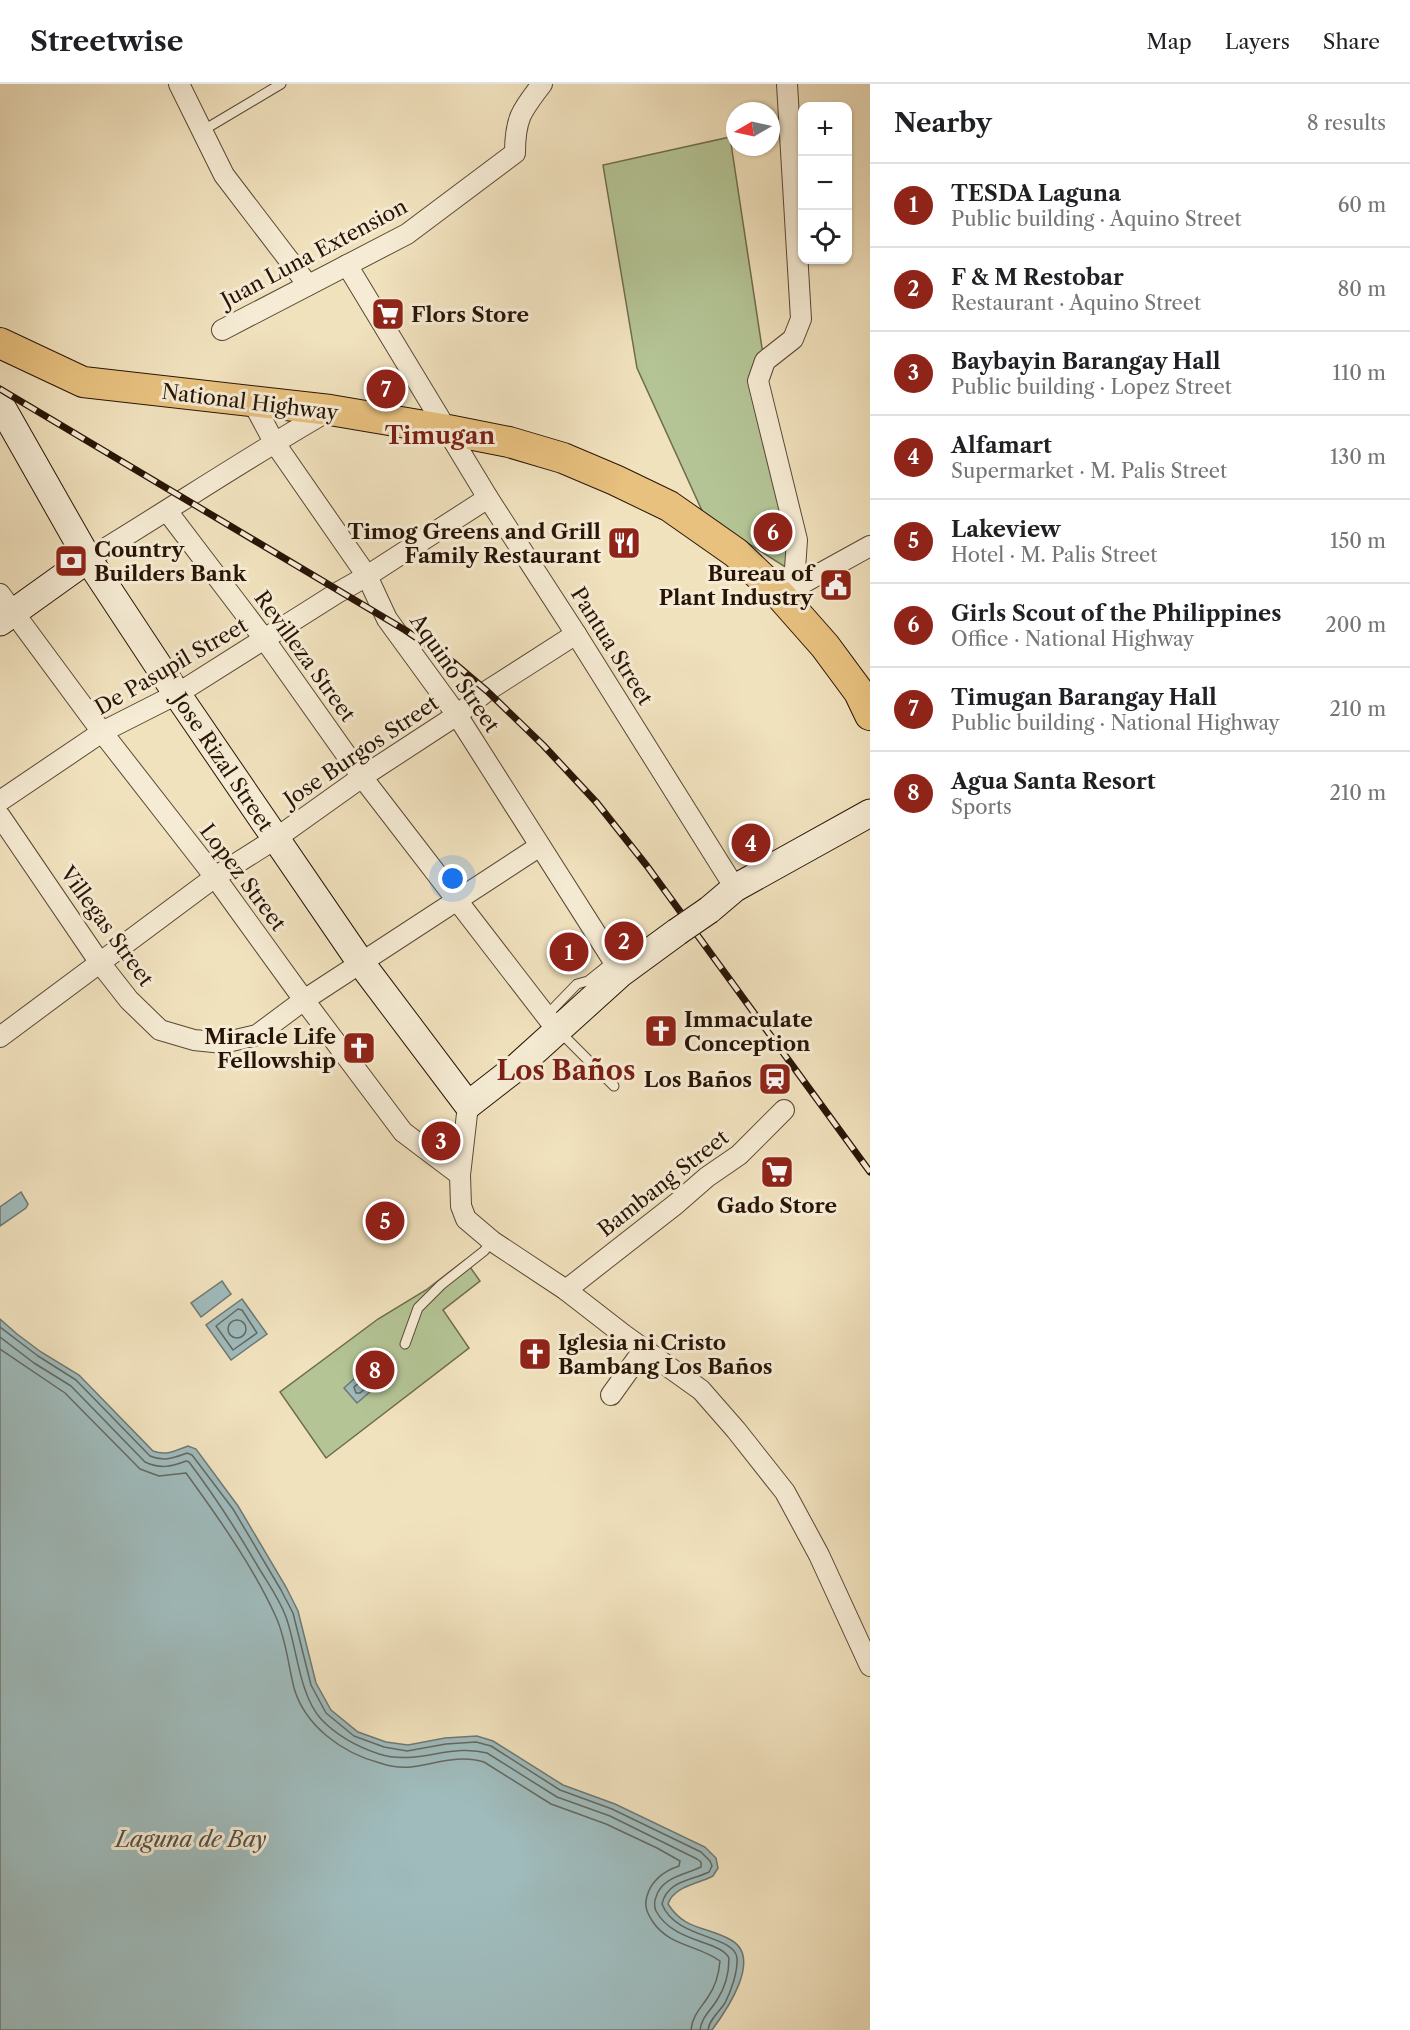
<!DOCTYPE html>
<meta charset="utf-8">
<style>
body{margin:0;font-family:"Libre Caslon Text",serif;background:#f6f6f6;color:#202124}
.controls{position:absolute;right:18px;top:18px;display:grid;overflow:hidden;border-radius:12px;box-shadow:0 2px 4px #0004}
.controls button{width:54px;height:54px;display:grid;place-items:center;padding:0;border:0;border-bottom:2px solid #e0e0e0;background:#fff;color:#202124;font:30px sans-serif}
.compass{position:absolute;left:726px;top:18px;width:54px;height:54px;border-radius:50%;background:#fff;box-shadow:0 2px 4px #0004;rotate:261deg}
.you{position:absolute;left:453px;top:795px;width:21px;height:21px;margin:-15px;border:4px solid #fff;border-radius:50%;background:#1a73e8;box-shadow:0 0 0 9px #1a73e833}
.badge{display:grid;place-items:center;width:39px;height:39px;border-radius:50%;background:#8f2418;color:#fff;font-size:20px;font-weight:700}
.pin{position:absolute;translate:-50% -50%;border:3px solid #fff;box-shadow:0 2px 6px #0006}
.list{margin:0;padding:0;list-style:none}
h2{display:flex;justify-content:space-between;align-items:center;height:78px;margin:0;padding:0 24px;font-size:26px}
h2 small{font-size:20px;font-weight:400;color:#757577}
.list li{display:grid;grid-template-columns:39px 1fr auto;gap:18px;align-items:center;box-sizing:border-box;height:84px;padding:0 24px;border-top:2px solid #e0e0e0}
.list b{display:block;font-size:22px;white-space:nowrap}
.list p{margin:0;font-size:20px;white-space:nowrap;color:#757577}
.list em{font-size:20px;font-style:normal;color:#757577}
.icon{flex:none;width:33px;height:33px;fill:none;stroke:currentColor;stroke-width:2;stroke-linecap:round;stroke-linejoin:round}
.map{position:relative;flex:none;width:870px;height:1946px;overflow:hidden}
header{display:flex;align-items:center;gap:36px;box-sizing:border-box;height:84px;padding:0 30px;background:#fff;border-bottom:2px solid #e0e0e0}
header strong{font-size:28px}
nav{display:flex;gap:33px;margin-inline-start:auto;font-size:21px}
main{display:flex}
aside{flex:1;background:#fff}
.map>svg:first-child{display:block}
.green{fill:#b4c495;stroke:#6e6c4e;stroke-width:1.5}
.water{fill:#9fbbbc;stroke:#6f7873;stroke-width:1.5}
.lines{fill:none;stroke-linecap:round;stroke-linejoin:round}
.shore{stroke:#646861;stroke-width:1.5}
.lane-casing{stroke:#5a4834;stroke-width:11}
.street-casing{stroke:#5a4834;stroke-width:22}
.secondary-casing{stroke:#281406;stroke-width:29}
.primary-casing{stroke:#281406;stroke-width:32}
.lane{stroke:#f6ecd5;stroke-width:9}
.street{stroke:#f6ecd5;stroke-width:20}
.secondary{stroke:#f6ecd5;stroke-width:27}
.primary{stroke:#e8c17f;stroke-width:30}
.rail-casing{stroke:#281406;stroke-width:7}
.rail{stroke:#f6ecd5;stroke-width:4.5;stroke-dasharray:14;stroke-linecap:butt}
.secondary-bridge-casing{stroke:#281406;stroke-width:29;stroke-linecap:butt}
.secondary-bridge{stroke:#f6ecd5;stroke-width:27}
.labels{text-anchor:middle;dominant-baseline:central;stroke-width:6;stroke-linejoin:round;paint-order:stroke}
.street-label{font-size:21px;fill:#281406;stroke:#f6ecd5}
.poi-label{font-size:21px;font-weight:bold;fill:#281406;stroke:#f6ecd5;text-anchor:start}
.water-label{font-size:22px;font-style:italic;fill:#524e46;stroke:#f6ecd5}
.quarter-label{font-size:24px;font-weight:bold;fill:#7a1f14;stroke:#f6ecd5}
.district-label{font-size:27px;font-weight:bold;fill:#7a1f14;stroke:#f6ecd5}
</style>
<header>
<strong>Streetwise</strong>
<nav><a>Map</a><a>Layers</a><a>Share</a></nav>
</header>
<main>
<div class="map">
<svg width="870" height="1946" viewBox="0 0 870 1946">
<rect width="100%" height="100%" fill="#f1e2be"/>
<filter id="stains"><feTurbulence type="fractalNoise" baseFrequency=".00333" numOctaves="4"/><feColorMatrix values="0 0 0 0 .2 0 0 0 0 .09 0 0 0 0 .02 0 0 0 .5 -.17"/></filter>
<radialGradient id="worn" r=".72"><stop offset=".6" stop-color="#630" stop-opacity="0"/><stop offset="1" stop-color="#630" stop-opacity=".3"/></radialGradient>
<g class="green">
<path d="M730,53l41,270 30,170 -97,-62 -67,-147 -34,-203z"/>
<path d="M465,1176l15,21 -37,29 26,38 -143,110 -46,-66 98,-73 48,-29z"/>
</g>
<g class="water">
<path d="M21,1108l7,12 -2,4 -26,18v-19z"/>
<path d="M222,1197l9,13 -30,23 -10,-14z"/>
<path d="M242,1215l25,35 -36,26 -25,-35z"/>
<path d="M0,1235l17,15 24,18 38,23 74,76c13,5 22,0 35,-5l8,3 42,57 48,81 12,24 18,72 15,27 27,22 28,10 22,3 37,-7 32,-2 16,5 70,44 52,19 90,43 11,11 2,10 -5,8c-15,8 -39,10 -45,28 17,27 39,22 63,36 32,18 -5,71 -19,90h-712z"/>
<path d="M377,1274l14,16 -34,29 -13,-15z"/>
</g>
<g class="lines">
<g class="shore">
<path d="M238,1225l4,1 15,23 -24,17 -17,-24z"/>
<circle cx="237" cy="1245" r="9"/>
<path d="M0,1243l38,29 38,24 74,76c14,6 23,2 37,-3l5,2 41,54 48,81 12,23 18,72 15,28 28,23 30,11 23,4 39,-7 30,-2 15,4 69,44 52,19 89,43 9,9 2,5 -3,6c-19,9 -42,9 -47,32 13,35 73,31 75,54 1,14 -6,33 -12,45 -6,9 -16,17 -17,27"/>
<path d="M0,1253l34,26 37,23 74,76c15,7 26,5 41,-1l3,1c25,33 47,67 68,103 10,17 22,33 29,52 11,30 13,78 35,102 16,17 37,28 58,35 37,12 72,-11 108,-1l70,44 53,19 87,43 4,3v5c-17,8 -39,10 -45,30 -2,5 -2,9 0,14 17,32 64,29 73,47 0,14 -4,30 -12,42 -6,10 -16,18 -17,30"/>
<path d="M0,1265l65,44 75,76 19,7 27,-3c32,44 68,95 90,144 10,22 12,47 18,71 11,38 48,65 86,75 9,3 22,5 31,4 24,-3 48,-13 73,-5l67,42 55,20 51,24 23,13 -1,5c-15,5 -27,13 -32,30 -3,10 0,17 6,26 16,24 45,23 67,39 -1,12 -5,26 -12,36 -7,11 -16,19 -17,33"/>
<path d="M375,1285h4l1,6 -20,18h-4l-2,-6z"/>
</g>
<g class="lane-casing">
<g id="lane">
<path d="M202,47l79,-47"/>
<path d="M547,931l30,-31 11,-3 25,-20"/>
<path d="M560,948l54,54"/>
<path d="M405,1260l13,-36 23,-23 43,-34 8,-10"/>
</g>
</g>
<g class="street-casing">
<g id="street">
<path d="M179,0l45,91 84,110"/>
<path d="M787,0l14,235 -8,20 -28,22 -7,20 39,159 -2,29 -7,22"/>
<path d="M347,181l141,233 88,136 159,254"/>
<path d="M222,246l185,-96 108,-81c0,-34 6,-42 27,-69"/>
<path d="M252,317l22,41 93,134 20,43 70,96 164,258"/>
<path d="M167,427l98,129 97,137 195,253"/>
<path d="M88,475c81,-49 160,-102 242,-149"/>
<path d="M0,510l102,138 113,145 89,123 99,132 57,43"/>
<path d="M783,510l87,-48"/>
<path d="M0,717l102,-69 75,-38 160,-101 30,-17 121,-78"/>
<path d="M0,732l100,147 29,37 31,30 34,10 29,3 34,-8 47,-35 236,-154"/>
<path d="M0,953l215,-160 60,-38 87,-62 95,-62 30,-24 89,-57"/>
<path d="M468,1021l-8,70 1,31 5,13 26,22 74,49 58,45 77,55 35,40 49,62 34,63 51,111"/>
<path d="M566,1206l110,-86 31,-27 32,-22 45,-45"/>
<path d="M611,1311l33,-46"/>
</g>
</g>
<g class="secondary-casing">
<g id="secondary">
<path d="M0,320l88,155 89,135 184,269 107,142 49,-38 104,-94 56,-41"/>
<path d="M0,538l88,-63"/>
<path d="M709,826l26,-22 135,-75"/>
</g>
</g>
<g class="primary-casing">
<path id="primary" d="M0,259l83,39 247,28 118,20 61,12 54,16 52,22 54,26 67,47 44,42 45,51 34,46 11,23"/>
</g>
<use href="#lane" class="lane"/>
<use href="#street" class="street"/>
<use href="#secondary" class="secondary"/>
<use href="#primary" class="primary"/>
<g class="rail-casing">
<path id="rail" d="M0,305l405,241 49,33 33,28 56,54 54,58 50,63 223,306"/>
</g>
<use href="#rail" class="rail"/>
<g class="secondary-bridge-casing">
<path id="secondary-bridge" d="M677,848l32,-22"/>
</g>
<use href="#secondary-bridge" class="secondary-bridge"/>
</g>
<defs>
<g id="supermarket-square" transform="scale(1.725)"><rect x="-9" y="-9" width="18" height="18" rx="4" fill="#8f2418" stroke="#f6ecd5"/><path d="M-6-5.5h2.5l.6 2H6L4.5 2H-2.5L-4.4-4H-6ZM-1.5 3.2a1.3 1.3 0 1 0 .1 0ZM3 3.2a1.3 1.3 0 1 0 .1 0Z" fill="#fff"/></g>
<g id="restaurant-square" transform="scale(1.725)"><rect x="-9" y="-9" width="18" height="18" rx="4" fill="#8f2418" stroke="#f6ecd5"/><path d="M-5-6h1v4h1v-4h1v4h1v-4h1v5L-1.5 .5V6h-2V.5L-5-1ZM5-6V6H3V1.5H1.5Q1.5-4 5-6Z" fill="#fff"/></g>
<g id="bank-square" transform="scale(1.725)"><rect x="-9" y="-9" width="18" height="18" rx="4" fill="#8f2418" stroke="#f6ecd5"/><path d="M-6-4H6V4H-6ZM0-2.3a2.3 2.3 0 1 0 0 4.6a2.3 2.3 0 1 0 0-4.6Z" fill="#fff"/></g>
<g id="civic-square" transform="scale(1.725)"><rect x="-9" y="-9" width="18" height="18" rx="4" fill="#8f2418" stroke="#f6ecd5"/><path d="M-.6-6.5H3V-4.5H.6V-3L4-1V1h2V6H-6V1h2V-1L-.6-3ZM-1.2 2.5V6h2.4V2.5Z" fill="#fff"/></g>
<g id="church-square" transform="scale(1.725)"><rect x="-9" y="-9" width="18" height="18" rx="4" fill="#8f2418" stroke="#f6ecd5"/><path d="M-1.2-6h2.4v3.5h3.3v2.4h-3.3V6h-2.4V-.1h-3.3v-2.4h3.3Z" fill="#fff"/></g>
<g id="station-square" transform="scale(1.725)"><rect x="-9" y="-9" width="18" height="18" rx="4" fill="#8f2418" stroke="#f6ecd5"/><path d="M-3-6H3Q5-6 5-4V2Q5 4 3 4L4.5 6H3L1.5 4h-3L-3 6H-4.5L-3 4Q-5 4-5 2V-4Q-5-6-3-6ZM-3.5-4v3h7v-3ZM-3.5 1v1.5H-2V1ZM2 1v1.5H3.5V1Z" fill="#fff"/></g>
</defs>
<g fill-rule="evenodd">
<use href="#supermarket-square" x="388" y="230"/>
<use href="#restaurant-square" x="624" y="459"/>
<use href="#bank-square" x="71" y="477"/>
<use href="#civic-square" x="836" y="501"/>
<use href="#church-square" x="661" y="947"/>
<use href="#church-square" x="359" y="964"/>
<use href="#station-square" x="775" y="995"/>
<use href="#supermarket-square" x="777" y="1088"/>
<use href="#church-square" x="535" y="1270"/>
</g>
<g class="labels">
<g class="street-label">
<text transform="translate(314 169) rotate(-28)">Juan Luna Extension</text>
<text transform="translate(250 318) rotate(7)">National Highway</text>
<text transform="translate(612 562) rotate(58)">Pantua Street</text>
<text transform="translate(305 572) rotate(54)">Revilleza Street</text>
<text transform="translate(171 582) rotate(-30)">De Pasupil Street</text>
<text transform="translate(455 589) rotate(55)">Aquino Street</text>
<text transform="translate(361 667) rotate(-34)">Jose Burgos Street</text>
<text transform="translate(223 678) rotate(56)">Jose Rizal Street</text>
<text transform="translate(243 793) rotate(53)">Lopez Street</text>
<text transform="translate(107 842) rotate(54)">Villegas Street</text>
<text transform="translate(663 1099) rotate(-38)">Bambang Street</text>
</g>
<g class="poi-label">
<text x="411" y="230">Flors Store</text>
<text x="601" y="447" text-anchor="end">Timog Greens and Grill<tspan x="601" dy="24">Family Restaurant</tspan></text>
<text x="94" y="465">Country<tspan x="94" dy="24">Builders Bank</tspan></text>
<text x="813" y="489" text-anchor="end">Bureau of<tspan x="813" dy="24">Plant Industry</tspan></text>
<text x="684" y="935">Immaculate<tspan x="684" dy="24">Conception</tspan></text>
<text x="336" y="952" text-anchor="end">Miracle Life<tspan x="336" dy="24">Fellowship</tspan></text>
<text x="752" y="995" text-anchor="end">Los Baños</text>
<text x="777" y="1121" text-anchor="middle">Gado Store</text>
<text x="558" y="1258">Iglesia ni Cristo<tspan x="558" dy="24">Bambang Los Baños</tspan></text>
</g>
<g class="water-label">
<text x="191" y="1755">Laguna de Bay</text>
</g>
<g class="quarter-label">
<text x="440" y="351">Timugan</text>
</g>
<g class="district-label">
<text x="566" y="986">Los Baños</text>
</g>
</g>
<rect width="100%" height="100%" filter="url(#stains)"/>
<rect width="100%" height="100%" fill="url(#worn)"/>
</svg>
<div class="controls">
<button>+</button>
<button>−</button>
<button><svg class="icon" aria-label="locate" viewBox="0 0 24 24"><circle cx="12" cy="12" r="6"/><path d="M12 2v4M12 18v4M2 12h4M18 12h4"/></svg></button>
</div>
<svg class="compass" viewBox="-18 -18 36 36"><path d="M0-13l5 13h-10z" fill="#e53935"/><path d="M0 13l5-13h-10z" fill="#757577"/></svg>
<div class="you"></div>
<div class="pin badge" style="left:569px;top:868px">1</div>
<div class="pin badge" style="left:624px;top:857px">2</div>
<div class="pin badge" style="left:441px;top:1057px">3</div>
<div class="pin badge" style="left:751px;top:759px">4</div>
<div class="pin badge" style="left:385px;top:1137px">5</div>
<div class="pin badge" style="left:773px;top:448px">6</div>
<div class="pin badge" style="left:386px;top:305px">7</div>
<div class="pin badge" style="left:375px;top:1286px">8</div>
</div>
<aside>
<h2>Nearby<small>8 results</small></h2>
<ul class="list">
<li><span class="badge">1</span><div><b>TESDA Laguna</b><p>Public building · Aquino Street</p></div><em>60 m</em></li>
<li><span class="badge">2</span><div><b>F &amp; M Restobar</b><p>Restaurant · Aquino Street</p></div><em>80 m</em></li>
<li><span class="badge">3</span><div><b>Baybayin Barangay Hall</b><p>Public building · Lopez Street</p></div><em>110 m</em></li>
<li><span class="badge">4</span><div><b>Alfamart</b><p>Supermarket · M. Palis Street</p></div><em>130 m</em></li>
<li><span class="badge">5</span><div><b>Lakeview</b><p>Hotel · M. Palis Street</p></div><em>150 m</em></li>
<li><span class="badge">6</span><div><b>Girls Scout of the Philippines</b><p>Office · National Highway</p></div><em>200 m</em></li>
<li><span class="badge">7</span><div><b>Timugan Barangay Hall</b><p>Public building · National Highway</p></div><em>210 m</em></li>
<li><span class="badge">8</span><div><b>Agua Santa Resort</b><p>Sports</p></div><em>210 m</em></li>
</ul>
</aside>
</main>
